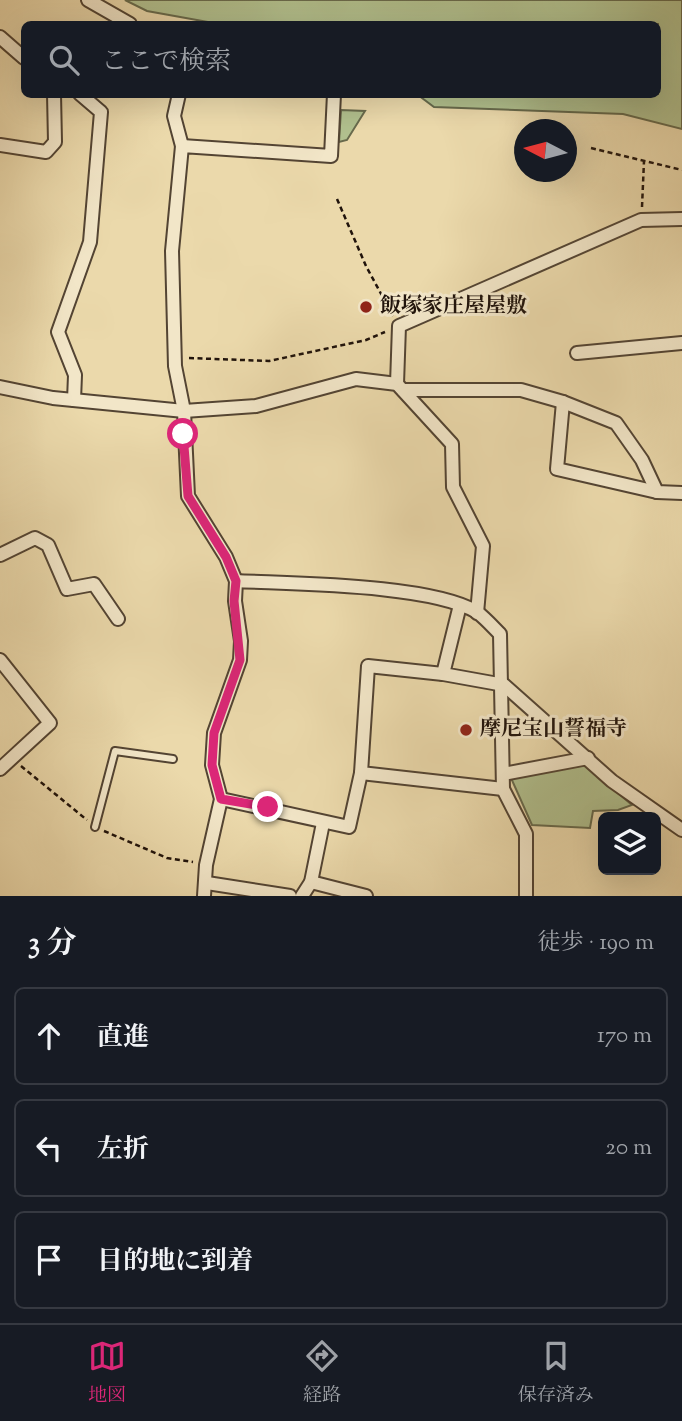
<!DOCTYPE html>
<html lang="ja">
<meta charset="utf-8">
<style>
body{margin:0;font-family:"Sorts Mill Goudy","Noto Serif JP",serif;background:#20242c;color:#f1f3f6}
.controls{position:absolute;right:21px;bottom:21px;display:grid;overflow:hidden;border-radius:10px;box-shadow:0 7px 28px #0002}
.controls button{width:63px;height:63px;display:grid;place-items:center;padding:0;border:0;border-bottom:2px solid #363941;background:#171b24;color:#f1f3f6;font:35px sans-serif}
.compass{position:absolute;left:514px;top:119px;width:63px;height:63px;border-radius:50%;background:#171b24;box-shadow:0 7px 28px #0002;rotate:276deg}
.stop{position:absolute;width:21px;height:21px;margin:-16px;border:5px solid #db2777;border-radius:50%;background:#fff}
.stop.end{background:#db2777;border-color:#fff;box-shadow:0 2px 7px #0008}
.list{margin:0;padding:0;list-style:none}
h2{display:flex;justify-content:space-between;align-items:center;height:91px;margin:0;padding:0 28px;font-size:30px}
h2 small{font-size:23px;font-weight:400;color:#9ea1a6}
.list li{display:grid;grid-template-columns:46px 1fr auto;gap:21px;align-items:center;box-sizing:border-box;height:98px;margin:0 14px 14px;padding:0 14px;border:2px solid #363941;border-radius:10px}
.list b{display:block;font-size:26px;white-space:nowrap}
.list em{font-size:23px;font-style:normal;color:#9ea1a6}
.icon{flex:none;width:38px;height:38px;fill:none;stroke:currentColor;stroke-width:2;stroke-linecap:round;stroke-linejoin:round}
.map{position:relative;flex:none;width:682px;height:896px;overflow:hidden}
.search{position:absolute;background:#171b24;box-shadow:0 7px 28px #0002;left:21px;right:21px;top:21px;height:77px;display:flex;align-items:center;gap:18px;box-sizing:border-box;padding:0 24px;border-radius:10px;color:#9ea1a6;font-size:26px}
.sheet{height:427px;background:#171b24}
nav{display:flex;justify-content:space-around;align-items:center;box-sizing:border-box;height:98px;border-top:2px solid #363941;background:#171b24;font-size:19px;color:#9ea1a6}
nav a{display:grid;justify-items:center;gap:4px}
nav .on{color:#db2777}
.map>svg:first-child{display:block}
.green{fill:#b1c08e;stroke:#686a4c;stroke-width:2}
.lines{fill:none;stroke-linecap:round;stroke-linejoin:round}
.lane-casing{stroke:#534433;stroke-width:10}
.street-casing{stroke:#534433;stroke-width:16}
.path{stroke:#20130b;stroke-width:2.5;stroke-dasharray:5 3.5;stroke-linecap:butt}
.lane{stroke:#f2e6c8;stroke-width:6}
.street{stroke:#f2e6c8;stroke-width:12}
.route{stroke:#db2777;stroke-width:9}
.poi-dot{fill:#8f2418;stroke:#f2e6c8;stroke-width:2.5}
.labels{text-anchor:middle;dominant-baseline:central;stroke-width:6;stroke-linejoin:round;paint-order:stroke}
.poi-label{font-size:21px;font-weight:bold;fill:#20130b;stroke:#f2e6c8;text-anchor:start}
</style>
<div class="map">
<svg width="682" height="896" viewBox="0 0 682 896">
<rect width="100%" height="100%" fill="#ebd9ab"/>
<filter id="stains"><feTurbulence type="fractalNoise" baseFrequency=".00286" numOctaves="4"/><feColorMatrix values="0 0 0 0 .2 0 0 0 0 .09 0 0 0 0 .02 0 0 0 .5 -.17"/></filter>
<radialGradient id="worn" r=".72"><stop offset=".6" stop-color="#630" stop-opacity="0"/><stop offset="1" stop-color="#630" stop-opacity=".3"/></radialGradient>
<g class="green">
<path d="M125,0h557v129l-59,-15 -189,-7 -16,-12 240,-1v-70h-439l-72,-13z"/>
<path d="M341,110l24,1 -18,29 -8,2z"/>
<path d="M585,765l47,40 -14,5 -25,1 -3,17 -58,-3 -21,-47z"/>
</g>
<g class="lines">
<g class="lane-casing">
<path id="lane" d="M95,827l20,-76 58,8"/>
</g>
<g class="street-casing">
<g id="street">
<path d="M88,0l42,24"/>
<path d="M0,37l24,21"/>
<path d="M179,94l-5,22 8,30"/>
<path d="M0,145l46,7 9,-10 -1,-48"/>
<path d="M577,353l105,-10"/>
<path d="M397,384l2,-58 242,-106 41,-1"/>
<path d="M0,387l53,11 131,13 72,-5 100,-27 41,5 55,60 1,43 30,59 -6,67"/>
<path d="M403,390h118l42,12 53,21 26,37 15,32 25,1"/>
<path d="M74,400l1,-25 -17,-43 32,-90 11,-130 -21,-18"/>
<path d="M563,402l-6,67 100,23"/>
<path d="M0,555l35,-17 13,7 19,44 27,-5 24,35"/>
<path d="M236,581c57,3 194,3 241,31 8,6 16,15 23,22l3,155 23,45v62"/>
<path d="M460,605l-17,69 61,11 108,96 70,49"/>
<path d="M0,660l50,63 -50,46"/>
<path d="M443,674l-75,-8 -7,107 142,16"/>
<path d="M503,774l85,-16"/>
<path d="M221,799l128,28 12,-54"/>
<path d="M311,882l55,14"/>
<path d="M207,883l83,13"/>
<path d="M204,896l2,-31 15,-66 -9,-34 2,-32 26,-73 1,-19 -6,-40 1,-20 -10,-24 -38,-61 -4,-85 -9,-45 -3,-115 10,-105 149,10 3,-62"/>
<path d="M302,896l9,-14 12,-59"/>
</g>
</g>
<g class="path">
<path d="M591,148l91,22"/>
<path d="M337,199l29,67 27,50"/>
<path d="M642,207l2,-46"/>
<path d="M189,358l80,3 97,-21 19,-8"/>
<path d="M21,766l66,54"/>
<path d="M104,831l63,27 26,4"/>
</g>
<use href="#lane" class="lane"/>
<use href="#street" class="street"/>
</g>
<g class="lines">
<path class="route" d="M183,434l5,62 38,61 10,24 -2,20 6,59 -26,73 -2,32 9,34 47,8"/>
</g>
<g class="poi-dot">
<circle cx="366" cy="307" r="7"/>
<circle cx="466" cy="730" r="7"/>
</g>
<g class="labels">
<g class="poi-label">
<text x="380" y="307">飯塚家庄屋屋敷</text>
<text x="480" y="730">摩尼宝山誓福寺</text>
</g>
</g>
<rect width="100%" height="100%" filter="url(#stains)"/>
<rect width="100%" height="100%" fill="url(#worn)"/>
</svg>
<div class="controls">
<button><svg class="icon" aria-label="layers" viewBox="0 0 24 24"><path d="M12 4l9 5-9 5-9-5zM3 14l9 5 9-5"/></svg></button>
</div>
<svg class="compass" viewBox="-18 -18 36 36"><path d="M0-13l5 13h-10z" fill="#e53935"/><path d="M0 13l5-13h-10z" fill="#9ea1a6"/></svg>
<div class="stop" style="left:183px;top:434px"></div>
<div class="stop end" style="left:268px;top:807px"></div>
<div class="search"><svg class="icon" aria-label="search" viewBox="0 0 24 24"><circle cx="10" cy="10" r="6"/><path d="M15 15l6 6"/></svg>ここで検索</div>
</div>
<section class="sheet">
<h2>3 分<small>徒歩 · 190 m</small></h2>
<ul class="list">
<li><svg class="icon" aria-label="ahead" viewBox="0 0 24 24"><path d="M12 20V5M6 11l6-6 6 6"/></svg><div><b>直進</b></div><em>170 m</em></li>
<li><svg class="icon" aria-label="left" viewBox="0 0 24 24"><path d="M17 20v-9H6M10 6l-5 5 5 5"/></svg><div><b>左折</b></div><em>20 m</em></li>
<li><svg class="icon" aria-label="arrive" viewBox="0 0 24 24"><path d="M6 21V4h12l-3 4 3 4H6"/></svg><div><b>目的地に到着</b></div></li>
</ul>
</section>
<nav>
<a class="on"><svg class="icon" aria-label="map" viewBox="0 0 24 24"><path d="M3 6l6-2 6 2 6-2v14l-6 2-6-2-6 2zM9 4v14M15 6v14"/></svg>地図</a>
<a><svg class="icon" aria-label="directions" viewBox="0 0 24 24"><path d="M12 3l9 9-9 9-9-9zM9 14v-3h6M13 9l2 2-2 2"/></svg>経路</a>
<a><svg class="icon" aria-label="saved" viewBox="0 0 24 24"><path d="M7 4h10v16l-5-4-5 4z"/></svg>保存済み</a>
</nav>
